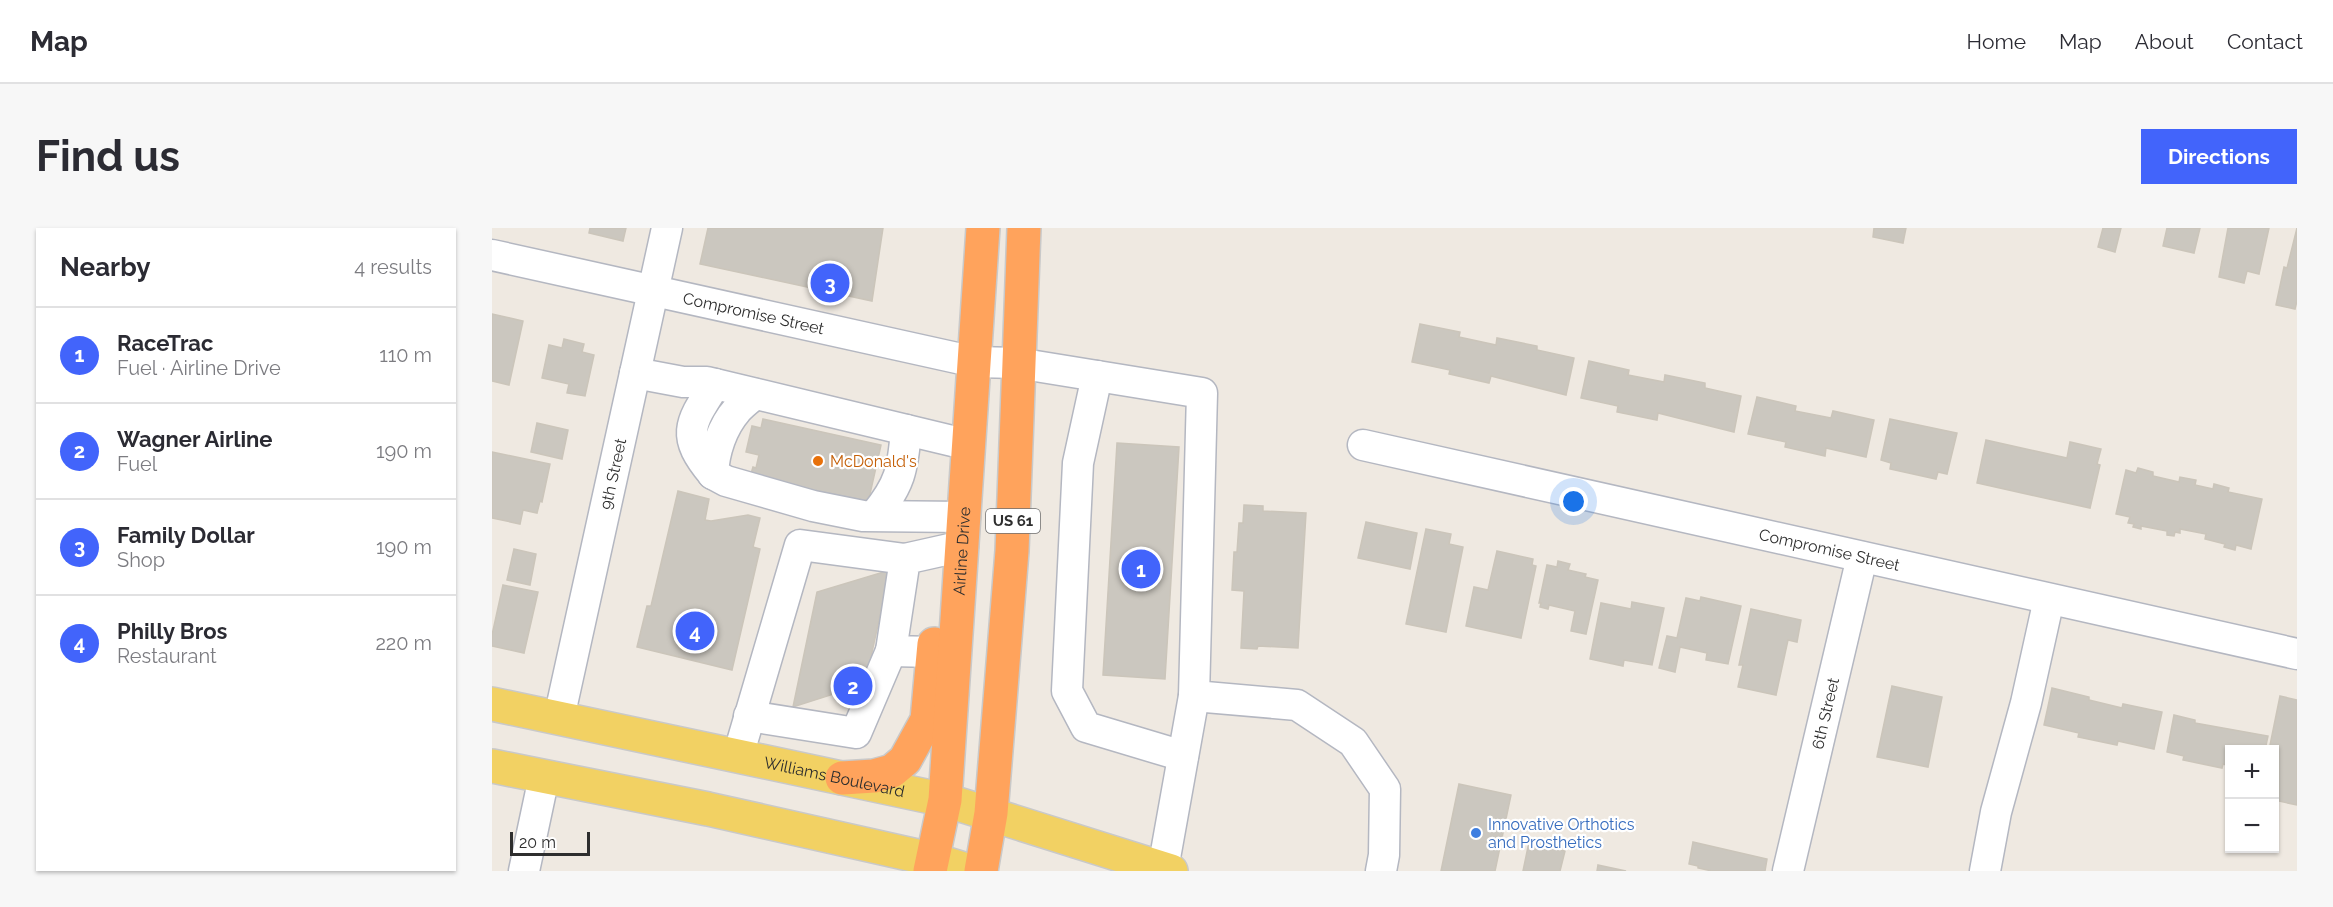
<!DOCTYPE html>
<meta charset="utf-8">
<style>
body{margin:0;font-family:Raleway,sans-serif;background:#f7f7f7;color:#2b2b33}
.controls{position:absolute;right:18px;bottom:18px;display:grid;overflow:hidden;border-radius:0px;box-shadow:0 2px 4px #0004}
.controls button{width:54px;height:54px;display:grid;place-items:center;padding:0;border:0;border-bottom:2px solid #e1e1e2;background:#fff;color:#2b2b33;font:30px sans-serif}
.scale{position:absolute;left:18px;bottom:15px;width:80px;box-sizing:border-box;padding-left:6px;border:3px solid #2e2e2e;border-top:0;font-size:16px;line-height:21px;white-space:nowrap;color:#2e2e2e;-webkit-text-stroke:4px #fff;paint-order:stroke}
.you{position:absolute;left:1082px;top:274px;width:21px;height:21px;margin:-15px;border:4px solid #fff;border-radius:50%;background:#1a73e8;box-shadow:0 0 0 9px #1a73e833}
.badge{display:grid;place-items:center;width:39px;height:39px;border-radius:50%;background:#4264fb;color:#fff;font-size:20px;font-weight:700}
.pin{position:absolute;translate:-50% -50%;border:3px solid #fff;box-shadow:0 2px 6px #0006}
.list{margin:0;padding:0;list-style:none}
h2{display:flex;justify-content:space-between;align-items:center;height:78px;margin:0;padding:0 24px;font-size:26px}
h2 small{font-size:20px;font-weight:400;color:#7c7c81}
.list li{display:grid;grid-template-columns:39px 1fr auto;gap:18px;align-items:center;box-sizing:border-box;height:96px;padding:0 24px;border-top:2px solid #e1e1e2}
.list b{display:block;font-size:22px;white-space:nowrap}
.list p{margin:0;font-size:20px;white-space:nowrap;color:#7c7c81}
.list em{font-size:20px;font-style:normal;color:#7c7c81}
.map{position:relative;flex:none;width:1805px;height:643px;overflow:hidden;border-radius:0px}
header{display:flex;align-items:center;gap:36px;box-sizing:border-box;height:84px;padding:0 30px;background:#fff;border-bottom:2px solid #e1e1e2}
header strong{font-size:28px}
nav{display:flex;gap:33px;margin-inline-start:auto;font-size:21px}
.intro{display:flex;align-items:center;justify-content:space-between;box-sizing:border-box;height:144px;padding:0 36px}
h1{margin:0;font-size:42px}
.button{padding:15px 27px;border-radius:0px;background:#4264fb;color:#fff;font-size:21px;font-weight:700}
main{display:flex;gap:36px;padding:0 36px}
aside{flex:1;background:#fff;border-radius:0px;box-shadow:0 2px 4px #0004}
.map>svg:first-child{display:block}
.building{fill:#cbc7bf;stroke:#cbc5ba;stroke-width:1.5}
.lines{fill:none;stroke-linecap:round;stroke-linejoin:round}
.minor-casing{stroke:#b4b7c1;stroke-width:33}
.major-casing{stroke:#c9c9c9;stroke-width:36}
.highway-casing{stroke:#c9c9c9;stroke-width:36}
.minor{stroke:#fff;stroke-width:30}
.major{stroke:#f2d163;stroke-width:33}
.highway{stroke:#ffa35c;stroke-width:33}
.food-dot{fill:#e8710a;stroke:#fff;stroke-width:2}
.shop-dot{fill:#3f7fe0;stroke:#fff;stroke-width:2}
.labels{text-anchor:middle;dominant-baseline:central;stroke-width:4.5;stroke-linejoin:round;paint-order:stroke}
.shield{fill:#fff;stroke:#6d6d6d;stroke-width:1.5}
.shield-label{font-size:15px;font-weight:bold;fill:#2e2e2e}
.street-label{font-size:16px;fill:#2e2e2e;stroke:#fff}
.food-label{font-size:16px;fill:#c56008;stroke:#fff;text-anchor:start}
.shop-label{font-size:16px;fill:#366cbe;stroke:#fff;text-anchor:start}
</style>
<header>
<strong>Map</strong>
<nav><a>Home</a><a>Map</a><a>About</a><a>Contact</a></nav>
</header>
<div class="intro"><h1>Find us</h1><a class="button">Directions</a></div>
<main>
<aside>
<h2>Nearby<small>4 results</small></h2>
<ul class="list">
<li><span class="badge">1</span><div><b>RaceTrac</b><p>Fuel · Airline Drive</p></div><em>110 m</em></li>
<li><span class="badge">2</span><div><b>Wagner Airline</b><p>Fuel</p></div><em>190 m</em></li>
<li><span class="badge">3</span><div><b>Family Dollar</b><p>Shop</p></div><em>190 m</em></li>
<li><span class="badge">4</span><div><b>Philly Bros</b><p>Restaurant</p></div><em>220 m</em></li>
</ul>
</aside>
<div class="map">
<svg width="1805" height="643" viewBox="0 0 1805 643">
<rect width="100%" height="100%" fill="#efe9e1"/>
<g class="building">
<path d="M98,0h36l-3,13 -34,-8z"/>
<path d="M216,0h175l-11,73 -172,-37z"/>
<path d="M1382,0h32l-3,15 -30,-6z"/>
<path d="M1611,0h18l-6,24 -17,-5z"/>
<path d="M1675,0h33l-6,25 -31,-7z"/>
<path d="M1736,0h41l-10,46 -12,-3 -3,12 -25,-6z"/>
<path d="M1805,0v73l-2,8 -19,-4 8,-38 3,1z"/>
<path d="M0,86l31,7 -14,64 -17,-4z"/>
<path d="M928,96l40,8 -1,5 37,8 1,-7 40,8v4l37,8 -8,37 -75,-19 -2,7 -40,-9 1,-4 -38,-8z"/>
<path d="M72,111l20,5 -2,8 12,3 -9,41 -18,-3 2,-9 -27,-6 7,-33 13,3z"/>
<path d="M1097,133l40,9 -1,5 36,7 1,-7 40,8v5l36,8 -7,36 -76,-19 -1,7 -40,-8 1,-6 -37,-8z"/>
<path d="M1265,169l39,9 -1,5 36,7 2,-7 41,9 -8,37 -40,-9 -1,8 -40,-9 1,-5 -38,-8z"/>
<path d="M271,191l118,26 -13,58 -72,-9 -46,-17 3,-10 3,1 3,-13 -13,-3 6,-26 9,2z"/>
<path d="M1398,191l67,14 -10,41 -9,-2 -2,7 -46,-10 1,-6 -10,-3z"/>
<path d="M45,195l31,7 -6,29 -31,-7z"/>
<path d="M1494,212l81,18 3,-16 31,7 -4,15 3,1 -10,43 -113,-25z"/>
<path d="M625,215l62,4 -14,232 -62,-4z"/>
<path d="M0,224l58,12 -8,38 -2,-1 -3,12 -14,-3 -3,14 -28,-6z"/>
<path d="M1646,240l15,4v4l26,6 1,-5 16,3 -1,5 18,4 1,-5 15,4 -1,4 34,7 -11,50 -15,-4 -1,5 -11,-3 1,-3 -20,-5 1,-5 -26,-5v4l-5,-1 -1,4 -7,-1v-4l-26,-5v3l-8,-2 1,-3 -6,-1 2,-6 -14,-3 10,-44 10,3z"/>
<path d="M186,263l31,8 -4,21 6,1 37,-6 12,3 -7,29 7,2 -28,121 -95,-23 10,-41h4z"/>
<path d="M752,277l19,1v5l43,2 -8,135 -40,-2 -1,3 -16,-1 3,-57 -12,-1 2,-38h3l2,-29h4z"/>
<path d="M874,294l51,11 -7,36 -52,-11z"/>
<path d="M934,301l25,5 -2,10 14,3 -17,85 -40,-8z"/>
<path d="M22,321l22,5 -6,31 -23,-5z"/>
<path d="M1005,323l36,8 -1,6 4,1 -15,72 -55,-12 8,-39 14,3z"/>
<path d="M1066,333l12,3 -2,6 18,4 -1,3 13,3 -12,54 -15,-3 4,-20 -26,-6 -1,4 -8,-2 1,-4h-2l8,-38 10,2z"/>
<path d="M398,342l-25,114 -72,23 24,-115z"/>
<path d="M11,357l35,7 -14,61 -32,-7v-11z"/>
<path d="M1209,369l40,9 -13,58 -22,-4 1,-7 -27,-6 -5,25 -16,-4 8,-32 10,2 9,-40 14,3z"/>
<path d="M1140,374l32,6 -12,57 -28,-5 -1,6 -33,-7 11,-56 30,6z"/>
<path d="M1259,381l50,11 -4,22 -9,-2 -12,55 -38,-8 5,-22h-4z"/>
<path d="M1400,458l50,11 -14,70 -51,-10z"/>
<path d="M1560,460l37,9v3l33,8 1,-4 39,8 -8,37 -36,-8 -1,4 -39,-8 1,-4 -35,-8z"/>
<path d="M1788,468l17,4v105l-23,-5v-50h-5z"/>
<path d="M1682,487l21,5v3l73,13 -3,14h-35v16l-7,-2 -1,4 -39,-8 1,-4 -17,-4z"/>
<path d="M967,556l52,11 -16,76h-54z"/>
<path d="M1037,614l36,9 -5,20h-37z"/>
<path d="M1201,614l74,17 -2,12h-53l-14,-3v-2l-9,-2z"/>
<path d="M1106,637l28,6h-29z"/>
</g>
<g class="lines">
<g class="minor-casing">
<g id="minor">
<path id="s1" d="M0,27l483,107 42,1 185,30 -8,303 103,9 56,37 32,47 -1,66 -3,16"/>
<path d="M143,145l48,9h24l262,63"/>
<path d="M605,148l-19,87 -11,228 19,36 97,29"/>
<path d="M263,166c-6,5 -13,10 -18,16 -15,17 -23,42 -24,64l13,7 87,25 50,10 102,1"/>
<path id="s2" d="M871,217l934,209"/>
<path d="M221,246c-33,-39 -23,-51 2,-90"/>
<path d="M383,287c25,-30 28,-46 31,-85"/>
<path d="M441,424l-42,-1 14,-92 58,-13"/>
<path d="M257,488l107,17 35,-82"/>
<path id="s3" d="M67,490l108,-490"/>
<path d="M246,528l62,-211 105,14"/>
<path d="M671,641l31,-173"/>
<path d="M32,643l20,-94"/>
<path id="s4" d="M1296,643l74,-314"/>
<path d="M1493,643l11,-59 30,-109 23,-104"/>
</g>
</g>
<g class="major-casing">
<g id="major">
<path id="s5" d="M0,476l453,96 226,71"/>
<path d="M0,538l216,43 223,50 39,12"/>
</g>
</g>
<g class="highway-casing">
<g id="highway">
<path d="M350,550l32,-2 18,-5 13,-11 22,-40 7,-76"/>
<path id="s6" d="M438,643l15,-71 38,-572"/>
<path d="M489,643l10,-58 21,-262 12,-323"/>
</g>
</g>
<use href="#minor" class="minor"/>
<use href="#major" class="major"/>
<use href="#highway" class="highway"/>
</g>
<circle class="food-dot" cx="326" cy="233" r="6"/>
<circle class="shop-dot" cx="984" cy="605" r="6"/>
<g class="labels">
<rect class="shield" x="494" y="281" width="54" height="24" rx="4.5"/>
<g class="shield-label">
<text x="521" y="293">US 61</text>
</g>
<g class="street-label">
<text stroke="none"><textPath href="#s1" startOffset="268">Compromise Street</textPath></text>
<text stroke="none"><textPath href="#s3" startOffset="250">9th Street</textPath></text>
<text stroke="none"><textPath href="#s6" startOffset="322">Airline Drive</textPath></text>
<text stroke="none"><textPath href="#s2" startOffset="478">Compromise Street</textPath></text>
<text stroke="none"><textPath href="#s4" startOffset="162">6th Street</textPath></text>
<text stroke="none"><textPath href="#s5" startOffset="350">Williams Boulevard</textPath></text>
</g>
<g class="food-label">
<text x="338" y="233">McDonald's</text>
</g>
<g class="shop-label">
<text x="996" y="596">Innovative Orthotics<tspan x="996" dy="18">and Prosthetics</tspan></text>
</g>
</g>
</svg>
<div class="controls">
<button>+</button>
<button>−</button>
</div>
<div class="scale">20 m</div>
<div class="you"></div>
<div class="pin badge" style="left:649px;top:341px">1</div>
<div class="pin badge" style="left:361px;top:458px">2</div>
<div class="pin badge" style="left:338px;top:55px">3</div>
<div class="pin badge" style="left:203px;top:403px">4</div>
</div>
</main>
